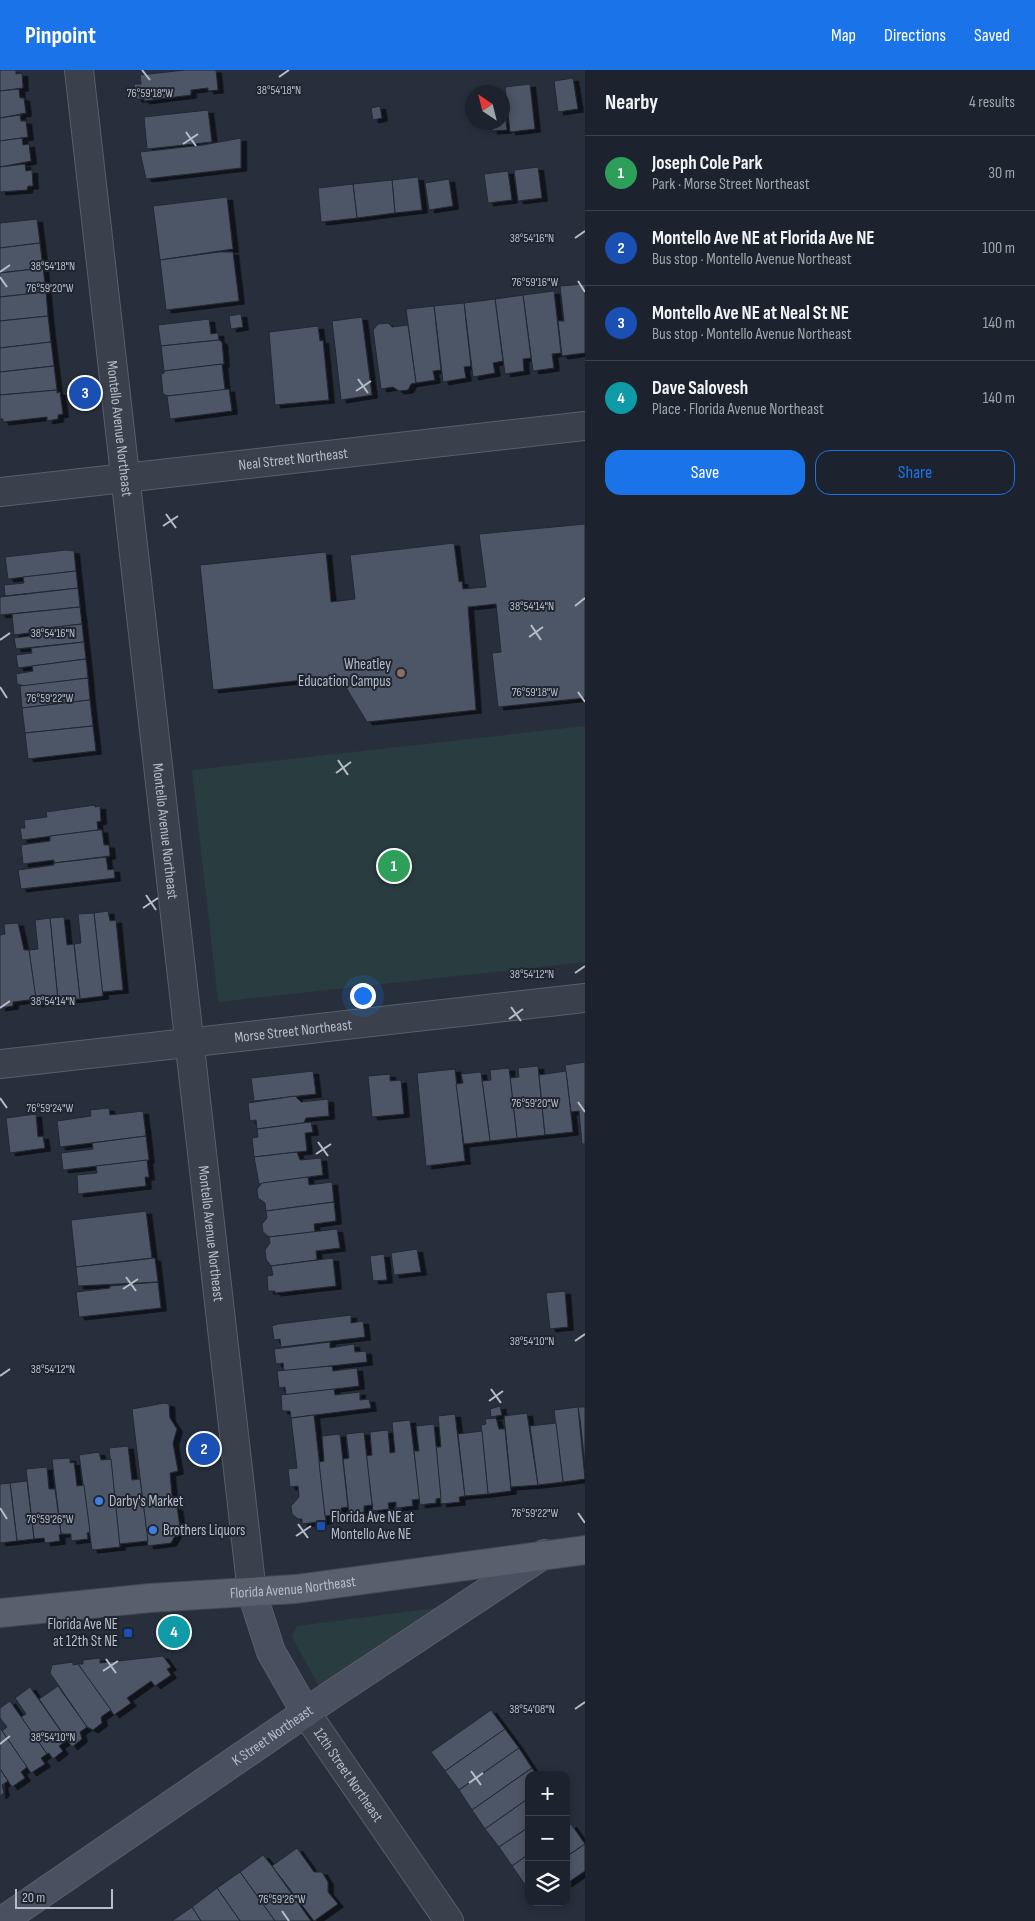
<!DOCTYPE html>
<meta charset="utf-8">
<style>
body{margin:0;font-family:"Sofia Sans Condensed",sans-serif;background:#2a2f3a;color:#f1f3f6}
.controls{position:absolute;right:15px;bottom:15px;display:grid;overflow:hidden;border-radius:10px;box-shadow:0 2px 8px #0003}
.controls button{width:45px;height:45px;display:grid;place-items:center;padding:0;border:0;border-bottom:1px solid #3b404a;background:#1d232e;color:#f1f3f6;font:25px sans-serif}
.compass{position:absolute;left:465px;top:15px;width:45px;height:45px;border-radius:50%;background:#1d232e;box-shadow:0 2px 8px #0003;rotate:325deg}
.scale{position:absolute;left:15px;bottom:12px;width:98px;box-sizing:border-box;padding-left:5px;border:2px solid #b6bcc8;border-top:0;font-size:14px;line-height:18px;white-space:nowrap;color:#b6bcc8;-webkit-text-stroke:4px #1f2632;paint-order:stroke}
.you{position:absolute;left:362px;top:925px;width:18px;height:18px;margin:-12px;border:4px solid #fff;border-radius:50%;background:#1a73e8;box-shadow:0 0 0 8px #1a73e833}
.badge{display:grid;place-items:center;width:32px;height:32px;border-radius:50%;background:#1a73e8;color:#fff;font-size:16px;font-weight:700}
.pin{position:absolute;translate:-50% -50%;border:2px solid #fff;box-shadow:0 1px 5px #0006}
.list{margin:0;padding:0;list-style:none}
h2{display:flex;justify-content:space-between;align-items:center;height:65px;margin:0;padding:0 20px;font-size:21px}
h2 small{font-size:16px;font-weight:400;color:#a0a4aa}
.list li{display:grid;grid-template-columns:32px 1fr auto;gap:15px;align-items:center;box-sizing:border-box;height:75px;padding:0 20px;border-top:1px solid #3b404a}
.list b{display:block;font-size:19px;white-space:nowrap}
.list p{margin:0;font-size:16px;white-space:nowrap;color:#a0a4aa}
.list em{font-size:16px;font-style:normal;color:#a0a4aa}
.actions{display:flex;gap:10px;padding:15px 20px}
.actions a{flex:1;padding:11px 0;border:1px solid #1a73e8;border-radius:15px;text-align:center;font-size:18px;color:#1a73e8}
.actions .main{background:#1a73e8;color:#fff}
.icon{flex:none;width:28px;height:28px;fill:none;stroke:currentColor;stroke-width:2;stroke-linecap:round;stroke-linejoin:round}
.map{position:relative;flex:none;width:585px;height:1851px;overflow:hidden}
header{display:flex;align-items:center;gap:30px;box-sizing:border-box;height:70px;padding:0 25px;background:#1a73e8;color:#fff}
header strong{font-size:24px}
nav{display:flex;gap:28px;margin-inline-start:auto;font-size:18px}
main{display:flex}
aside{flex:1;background:#1d232e}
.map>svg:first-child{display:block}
.green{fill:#293c3f}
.building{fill:#4d5666;stroke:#212834;filter:url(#shadow)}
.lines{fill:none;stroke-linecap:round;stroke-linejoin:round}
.minor-casing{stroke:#585f6b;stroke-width:30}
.secondary-casing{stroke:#585f6b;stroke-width:30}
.primary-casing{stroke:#434a56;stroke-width:30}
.minor{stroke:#3a414d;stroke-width:28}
.secondary{stroke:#495060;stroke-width:28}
.primary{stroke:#59606d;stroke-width:28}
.ticks{fill:none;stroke:#b6bcc8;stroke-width:2}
.education-dot{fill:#8d6e63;stroke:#1f2632;stroke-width:2}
.shop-dot{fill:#3f7fe0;stroke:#1f2632;stroke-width:2}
.transit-dot{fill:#1a4fb4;stroke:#1f2632;stroke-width:2}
.labels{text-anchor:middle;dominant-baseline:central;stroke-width:4;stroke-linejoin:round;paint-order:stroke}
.street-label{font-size:15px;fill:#b6bcc8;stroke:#1f2632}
.poi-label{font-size:15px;fill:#b6bcc8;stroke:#1f2632;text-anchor:start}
.ticks-label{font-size:12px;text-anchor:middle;fill:#b6bcc8;stroke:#1f2632;stroke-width:4;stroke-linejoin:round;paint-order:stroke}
</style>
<header>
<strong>Pinpoint</strong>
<nav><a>Map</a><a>Directions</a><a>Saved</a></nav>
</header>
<main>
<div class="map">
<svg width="585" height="1851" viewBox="0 0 585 1851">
<defs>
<filter id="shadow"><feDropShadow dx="5.5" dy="3" stdDeviation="0" flood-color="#0009"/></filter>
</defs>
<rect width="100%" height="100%" fill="#272f3d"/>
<g class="green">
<path d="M585,656v236l-367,40 -26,-232z"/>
<path d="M436,1538l2,2 -118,78 -28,-51 5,-11z"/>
</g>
<g class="building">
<path d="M0,0h16v4l6,-1 1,15 -23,3z"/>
<path d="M185,0h31l2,20 -10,1v-3l-17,2v5l-47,6v-2h-8l-2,-15h7l-1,-9z"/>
<path d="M573,8l5,31 -20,3 -4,-31z"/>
<path d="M530,14l5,45 -25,3 -5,-45z"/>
<path d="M19,19l1,9h4l2,15 -26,5v-27z"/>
<path d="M502,35h2l3,25 -15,1 -1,-9h11z"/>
<path d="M380,36l2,12 -9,2 -2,-12z"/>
<path d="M208,40l4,32 -65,7 -3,-32z"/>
<path d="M20,45l1,6h5l2,16 -28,4v-23z"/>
<path d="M22,68l1,7 6,-1 2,17 -31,6v-26z"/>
<path d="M241,68v30l-95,11 -6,-27 63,-7z"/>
<path d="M25,94l1,7 6,-1 1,16h-5l-1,4 -27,2v-25z"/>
<path d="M538,97l4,31 -24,3 -4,-31z"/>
<path d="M508,101l4,29 -24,3 -4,-29z"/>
<path d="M418,107l4,33 -27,3 -3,-33z"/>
<path d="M449,109l4,27 -24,4 -4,-27z"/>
<path d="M392,110l3,33 -38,5 -4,-34z"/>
<path d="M353,114l4,34 -36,4 -3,-34z"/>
<path d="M227,127l6,52 -73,11 -7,-54z"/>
<path d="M37,149l3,24 -40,5v-25z"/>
<path d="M40,173l3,25 -43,5v-25z"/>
<path d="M219,182h14l6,49 -73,9 -6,-50z"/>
<path d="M43,198l3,24 -46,5v-24z"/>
<path d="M585,214v69l-23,3 -4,-35h6l-4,-35z"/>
<path d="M554,221l7,62 -9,1 2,14 -21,3 -10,-76z"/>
<path d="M46,222l2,24 -48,5v-24z"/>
<path d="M523,225l8,63 -8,1 1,12 -19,3 -10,-75z"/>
<path d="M495,229l8,62 -10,2 2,10 -22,4 -9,-74z"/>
<path d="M464,233l7,63 -7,1 2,11 -23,4 -9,-76z"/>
<path d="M434,236l7,64 -8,1 2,9 -19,3 -10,-74z"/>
<path d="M241,244l2,13 -12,2 -2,-13z"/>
<path d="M48,246l3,26 -51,6v-27z"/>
<path d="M362,247l10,78 -31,5 -9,-79z"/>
<path d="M209,249l2,15 7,-1 1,7 -58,6 -3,-21z"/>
<path d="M388,253l4,4 16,-2 8,58 -5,1 -3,6 -9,1 -6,-4 -12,2 -8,-59 5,-6z"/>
<path d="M318,256l2,15 3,-1 6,60 -54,5 -6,-73z"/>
<path d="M219,270l3,2 2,22 -60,7 -3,-25z"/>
<path d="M51,272l3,24 -54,6v-24z"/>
<path d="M222,294l3,26 -57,6 -5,-2 -2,-20 3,-1v-2z"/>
<path d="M54,296l3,24 -57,5v-23z"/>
<path d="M229,319l3,22 -62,8 -3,-23z"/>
<path d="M57,320v3l3,-1 3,22 -5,1v4l-11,2v-4l-44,5v-3h-3v-24z"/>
<path d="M585,454v174l-87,9 -6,-54 9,-1 -5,-48 -28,3 8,103 -109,12 -28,-46 -126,14 -13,-125 126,-13 5,50 24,-3 -5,-44 104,-12 5,39 3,-1 1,8 23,-2 -7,-53z"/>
<path d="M66,480l8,1 2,20 -68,8 -3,-22z"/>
<path d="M76,501l2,17 -73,8 -1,-11 20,-2 -1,-6z"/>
<path d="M78,518l2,19 -80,8v-18z"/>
<path d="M80,537l2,17 -53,6v3l-15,2 -2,-21z"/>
<path d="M82,554l2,18 -68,7 -2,-11 16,-2 -1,-6z"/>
<path d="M84,572l2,17 -68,9 -2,-13 16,-2 -1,-5z"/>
<path d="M86,589l2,19 -63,8 -8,-2 -1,-10 17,-3 -1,-5z"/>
<path d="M88,608l2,22 -68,8 -2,-22z"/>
<path d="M90,630l3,26 -68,7 -3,-25z"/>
<path d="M93,656l3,25 -68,8 -3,-26z"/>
<path d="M95,735v2l5,-1 1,15 -4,1 1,8 -76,10 -2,-12h5l-1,-8 23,-3 -1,-5z"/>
<path d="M98,760h4l2,15h5l1,11 -56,7v-3l-31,4 -2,-19 29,-4v-5z"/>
<path d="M106,787l2,13 6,-1 1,9 -94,11 -3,-19 36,-5v-2z"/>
<path d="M108,841l2,10 6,-1 7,70 -21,2 -8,-79z"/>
<path d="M94,843l9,83 -23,3 -6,-55 7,-1 -3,-29z"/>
<path d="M64,847l3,28 7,-1 6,55 -22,2 -8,-83z"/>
<path d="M50,848l8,83 -22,3 -7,-54 9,-1 -3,-29z"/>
<path d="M18,853l6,27h5l7,49 -23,3v4l-13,2v-73l5,-1 -1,-10z"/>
<path d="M585,992v82h-3l-3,-33 -8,1 -6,-47z"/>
<path d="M538,996l7,69 -28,3 -7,-60 9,-1 -1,-9z"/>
<path d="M509,998l8,70 -27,3 -8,-60 9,-1 -1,-10z"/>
<path d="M455,999l10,92 -39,5 -9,-93z"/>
<path d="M313,1001l3,23 -62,7 -3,-23z"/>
<path d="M566,1001l7,61 -28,3 -6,-60z"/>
<path d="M481,1002l9,69 -26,3 -8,-60 7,-1 -2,-9z"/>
<path d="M390,1004v7l11,-1 3,34 -32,3 -4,-41z"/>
<path d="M295,1026l6,6 27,-3 1,17 -23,2 -2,5 -47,6 -1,-9 -6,1 -2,-18z"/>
<path d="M109,1038l1,7 33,-4 3,25 -86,11 -3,-26 34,-5 -1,-6z"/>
<path d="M36,1044l2,23 5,-1 2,12 -35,5 -4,-35z"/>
<path d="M311,1052l2,10 -8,1 2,18 -53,6 -2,-19 6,-1 -1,-8z"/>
<path d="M146,1066l3,24 -86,10 -2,-17 32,-4 -1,-6z"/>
<path d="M297,1082l3,8 21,-2 2,17 -64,9 -5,-27z"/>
<path d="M147,1090l2,17h-4l1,9 -68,8 -1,-19 20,-2 -1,-7z"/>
<path d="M308,1107l1,8 23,-3 2,20 -68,9 -1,-8 -7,-5 -1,-9 5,-6z"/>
<path d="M334,1132l2,19 -22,3 1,8 -46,5 -6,-5 -1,-8 5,-6 -1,-7z"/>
<path d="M146,1141l6,47 -76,9 -5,-47z"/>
<path d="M337,1159l3,19 -24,3 1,9 -46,6 -5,-7 -1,-9 5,-7 -1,-6z"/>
<path d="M417,1179l4,23 -27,3 -3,-22z"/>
<path d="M384,1184l3,26 -14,1 -3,-25z"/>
<path d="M155,1188l3,24 -80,4 -2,-19z"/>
<path d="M333,1188l3,28 -61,7v-2h-7l-1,-15 6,-1 -2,-9z"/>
<path d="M158,1212l3,26 -82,9 -3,-25 34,-4v-2z"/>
<path d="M565,1221l3,36 -18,2 -4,-36z"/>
<path d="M351,1245v8l12,-2 2,16 -84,10 -1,-8 -6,1 -2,-14 6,-2z"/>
<path d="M330,1272v6l24,-4 1,8 11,-1 1,11 -83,9 -1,-8 -7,1 -2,-15z"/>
<path d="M332,1296l1,5 24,-3 2,18 -73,9 -1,-8 -6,1 -2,-17z"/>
<path d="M334,1319l1,6 25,-3v8l9,-1 2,9 -80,10 -1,-7h-8l-1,-16z"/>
<path d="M164,1333l5,1 1,14 7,11 -4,14 5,28 -8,2 3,34h4l3,20 -9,16 -23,3 -16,-137z"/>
<path d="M500,1336l2,9 -11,2 -1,-8z"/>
<path d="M578,1337h7v58l-5,-46z"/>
<path d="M578,1337l7,72 -22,3 -9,-72z"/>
<path d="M527,1343l11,72 -27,2 -7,-71z"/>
<path d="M455,1344l10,82 -6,1 1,5 -19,2 -5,-57h5l-3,-31z"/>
<path d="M314,1345l12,106 -24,3v-5h-4l-6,-5 -1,-8 8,-9 -1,-11 -8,1 -2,-18 9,-1 -6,-50z"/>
<path d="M496,1348l3,11h6l6,62 -23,3 -7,-69 5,-1 -1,-5z"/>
<path d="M410,1350l10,79 -8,1 1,6 -17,2v-6l-8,1 1,6 -16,2 -7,-55 6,-1 -2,-23 18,-2 2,23 5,-1 -3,-30z"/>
<path d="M556,1353l7,59 -25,3 -8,-59z"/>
<path d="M434,1354l7,74 -5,1v4l-16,2 -6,-54h5l-3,-25z"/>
<path d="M482,1361l6,63 -23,2 -7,-62z"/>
<path d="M364,1362l8,73 -8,1v6l-15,2 -6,-55 6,-1 -3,-24z"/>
<path d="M340,1364l8,73 -7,1v6l-16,2 -6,-54 5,-1 -2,-25z"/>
<path d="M128,1376l4,34 8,-1 8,62 -29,3 -10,-96z"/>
<path d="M99,1382l2,8 10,-1 9,88 -28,3 -13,-95z"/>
<path d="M70,1388v5l4,-1 3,24 7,-1 6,47 -3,1 1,6 -17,2v-7h-10l-9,-75z"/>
<path d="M47,1397l2,22h6l6,45 -2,1 1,6 -15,2 -1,-5 -10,1 -8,-70z"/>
<path d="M27,1411l7,58 -17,2 -7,-58z"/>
<path d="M10,1413l7,58 -17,2v-59z"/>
<path d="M163,1586l8,11 -4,2 4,6 -16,11 -4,-5 -24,17 4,5 -17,12 -36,-51h5v-4l17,-2v5z"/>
<path d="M73,1592v3l5,-1 33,46 -10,7 1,6 -9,7 -6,-3 -37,-54 2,-8z"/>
<path d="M58,1616l29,41 -7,5 2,7 -10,8 -33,-48z"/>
<path d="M30,1617l37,53 -8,6 4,5 -10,8 -4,-6 -2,1 -26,-37 5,-3 -11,-16z"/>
<path d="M10,1631l37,53 -6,4 4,6 -14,9 -29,-42 5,-4 -7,-9v-10z"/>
<path d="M491,1640l14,19 -60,42 -14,-19z"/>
<path d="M0,1658l27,39 -6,5 4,6 -13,9 -12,-18z"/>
<path d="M505,1659l14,19 -60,42 -14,-19z"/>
<path d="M519,1678l13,20 -60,42 -13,-20z"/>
<path d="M532,1698l5,7h-8v23l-44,31 -13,-19z"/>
<path d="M0,1699l8,12 -6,4 2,8 -4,3z"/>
<path d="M529,1728v29l-30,20 -14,-18z"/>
<path d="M571,1754l14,20 -19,13v-29z"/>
<path d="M529,1757v27l-17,12 -13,-19z"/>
<path d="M585,1774v27l-19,13v-27z"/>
<path d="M297,1778l17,24h8l6,10v10l10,12 -24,17 -42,-55z"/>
<path d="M529,1784v30l-3,2 -14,-20z"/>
<path d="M263,1785l9,11 39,55h-36l-35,-49z"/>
<path d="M240,1802l35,49h-35l-23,-33z"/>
<path d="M217,1818l23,33h-39l-9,-14z"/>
<path d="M192,1837l9,14h-29z"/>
</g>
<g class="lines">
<g class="minor-casing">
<g id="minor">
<path id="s1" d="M79,0l173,1523"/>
<path id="s2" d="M0,422l585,-66"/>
<path id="s3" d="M0,994l585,-66"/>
<path id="s4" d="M306,1643l143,208"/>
</g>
</g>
<g class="secondary-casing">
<g id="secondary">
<path d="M252,1523l19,59 35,61"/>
<path id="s5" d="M2,1851l332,-228 210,-139"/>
</g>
</g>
<g class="primary-casing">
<g id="primary">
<path id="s6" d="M0,1543l150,-15 146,-9 289,-39"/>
</g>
</g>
<use href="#minor" class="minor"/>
<use href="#secondary" class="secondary"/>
<use href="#primary" class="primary"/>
</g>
<path class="ticks" d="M142,0l8,10M279,7l10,-7M186,62l10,14M183,74l15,-10M575,168l10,-7M0,202l10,-7M0,207l7,10M578,211l7,11M358,309l10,14M356,321l15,-10M166,444l10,14M163,456l15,-10M575,536l10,-8M531,555l10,15M529,567l14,-10M0,570l10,-7M0,617l7,11M578,622l7,10M338,690l10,15M336,703l15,-11M146,825l10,15M143,838l15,-10M575,903l10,-7M511,937l10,14M0,938l10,-7M509,949l14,-10M0,1028l7,10M578,1032l7,10M318,1072l10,14M316,1084l15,-10M126,1207l10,14M123,1219l15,-10M575,1271l10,-7M0,1306l10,-7M491,1319l10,14M489,1331l14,-10M0,1438l7,11M578,1443l7,10M298,1454l10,14M296,1466l15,-10M106,1589l10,14M103,1601l15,-10M575,1639l10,-7M0,1674l10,-8M471,1701l10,14M469,1713l14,-10M282,1841l7,10"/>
<circle class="education-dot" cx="401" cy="603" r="5"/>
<g class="shop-dot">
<circle cx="99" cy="1431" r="5"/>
<circle cx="153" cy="1460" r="5"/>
</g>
<g class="transit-dot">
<rect x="316" y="1451" width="10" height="10" rx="2.5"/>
<rect x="123" y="1558" width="10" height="10" rx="2.5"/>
</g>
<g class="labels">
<g class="street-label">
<text stroke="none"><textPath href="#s1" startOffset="361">Montello Avenue Northeast</textPath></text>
<text stroke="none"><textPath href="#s2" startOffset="295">Neal Street Northeast</textPath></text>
<text stroke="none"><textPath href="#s1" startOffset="766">Montello Avenue Northeast</textPath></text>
<text stroke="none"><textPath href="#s3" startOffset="295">Morse Street Northeast</textPath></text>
<text stroke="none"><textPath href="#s1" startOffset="1171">Montello Avenue Northeast</textPath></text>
<text stroke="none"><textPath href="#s6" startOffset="294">Florida Avenue Northeast</textPath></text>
<text stroke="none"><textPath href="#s5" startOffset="328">K Street Northeast</textPath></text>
<text stroke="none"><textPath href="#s4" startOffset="75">12th Street Northeast</textPath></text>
</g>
<g class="poi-label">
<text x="391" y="594" text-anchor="end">Wheatley<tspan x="391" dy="17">Education Campus</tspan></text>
<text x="109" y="1431">Darby's Market</text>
<text x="331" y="1447">Florida Ave NE at<tspan x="331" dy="17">Montello Ave NE</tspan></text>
<text x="163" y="1460">Brothers Liquors</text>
<text x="118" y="1554" text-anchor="end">Florida Ave NE<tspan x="118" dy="17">at 12th St NE</tspan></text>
</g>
</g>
<g class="ticks-label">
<text x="279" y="24">38°54'18"N</text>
<text x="150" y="27">76°59'18"W</text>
<text x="532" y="172">38°54'16"N</text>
<text x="53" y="200">38°54'18"N</text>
<text x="535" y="216">76°59'16"W</text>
<text x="50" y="222">76°59'20"W</text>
<text x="532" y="540">38°54'14"N</text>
<text x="53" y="567">38°54'16"N</text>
<text x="535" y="626">76°59'18"W</text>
<text x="50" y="632">76°59'22"W</text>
<text x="532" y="908">38°54'12"N</text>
<text x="53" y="935">38°54'14"N</text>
<text x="535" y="1037">76°59'20"W</text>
<text x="50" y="1042">76°59'24"W</text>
<text x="532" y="1275">38°54'10"N</text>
<text x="53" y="1303">38°54'12"N</text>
<text x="535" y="1447">76°59'22"W</text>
<text x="50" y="1453">76°59'26"W</text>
<text x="532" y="1643">38°54'08"N</text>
<text x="53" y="1671">38°54'10"N</text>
<text x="282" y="1833">76°59'26"W</text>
</g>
</svg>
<div class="controls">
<button>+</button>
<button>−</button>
<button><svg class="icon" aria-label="layers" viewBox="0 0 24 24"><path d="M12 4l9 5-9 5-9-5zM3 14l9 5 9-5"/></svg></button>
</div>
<svg class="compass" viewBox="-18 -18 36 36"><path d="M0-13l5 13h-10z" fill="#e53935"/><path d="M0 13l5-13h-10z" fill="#a0a4aa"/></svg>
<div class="scale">20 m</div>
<div class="you"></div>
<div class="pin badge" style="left:394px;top:796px;background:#2e9e5b">1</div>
<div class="pin badge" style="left:204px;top:1379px;background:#1a4fb4">2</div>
<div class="pin badge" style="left:85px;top:323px;background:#1a4fb4">3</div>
<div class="pin badge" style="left:174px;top:1562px;background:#0f9aa8">4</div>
</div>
<aside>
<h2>Nearby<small>4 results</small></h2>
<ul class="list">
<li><span class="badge" style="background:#2e9e5b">1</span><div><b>Joseph Cole Park</b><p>Park · Morse Street Northeast</p></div><em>30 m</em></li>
<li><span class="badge" style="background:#1a4fb4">2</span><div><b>Montello Ave NE at Florida Ave NE</b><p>Bus stop · Montello Avenue Northeast</p></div><em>100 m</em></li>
<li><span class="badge" style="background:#1a4fb4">3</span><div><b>Montello Ave NE at Neal St NE</b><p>Bus stop · Montello Avenue Northeast</p></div><em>140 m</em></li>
<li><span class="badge" style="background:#0f9aa8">4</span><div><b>Dave Salovesh</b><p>Place · Florida Avenue Northeast</p></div><em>140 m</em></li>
</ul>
<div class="actions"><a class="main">Save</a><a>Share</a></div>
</aside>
</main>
